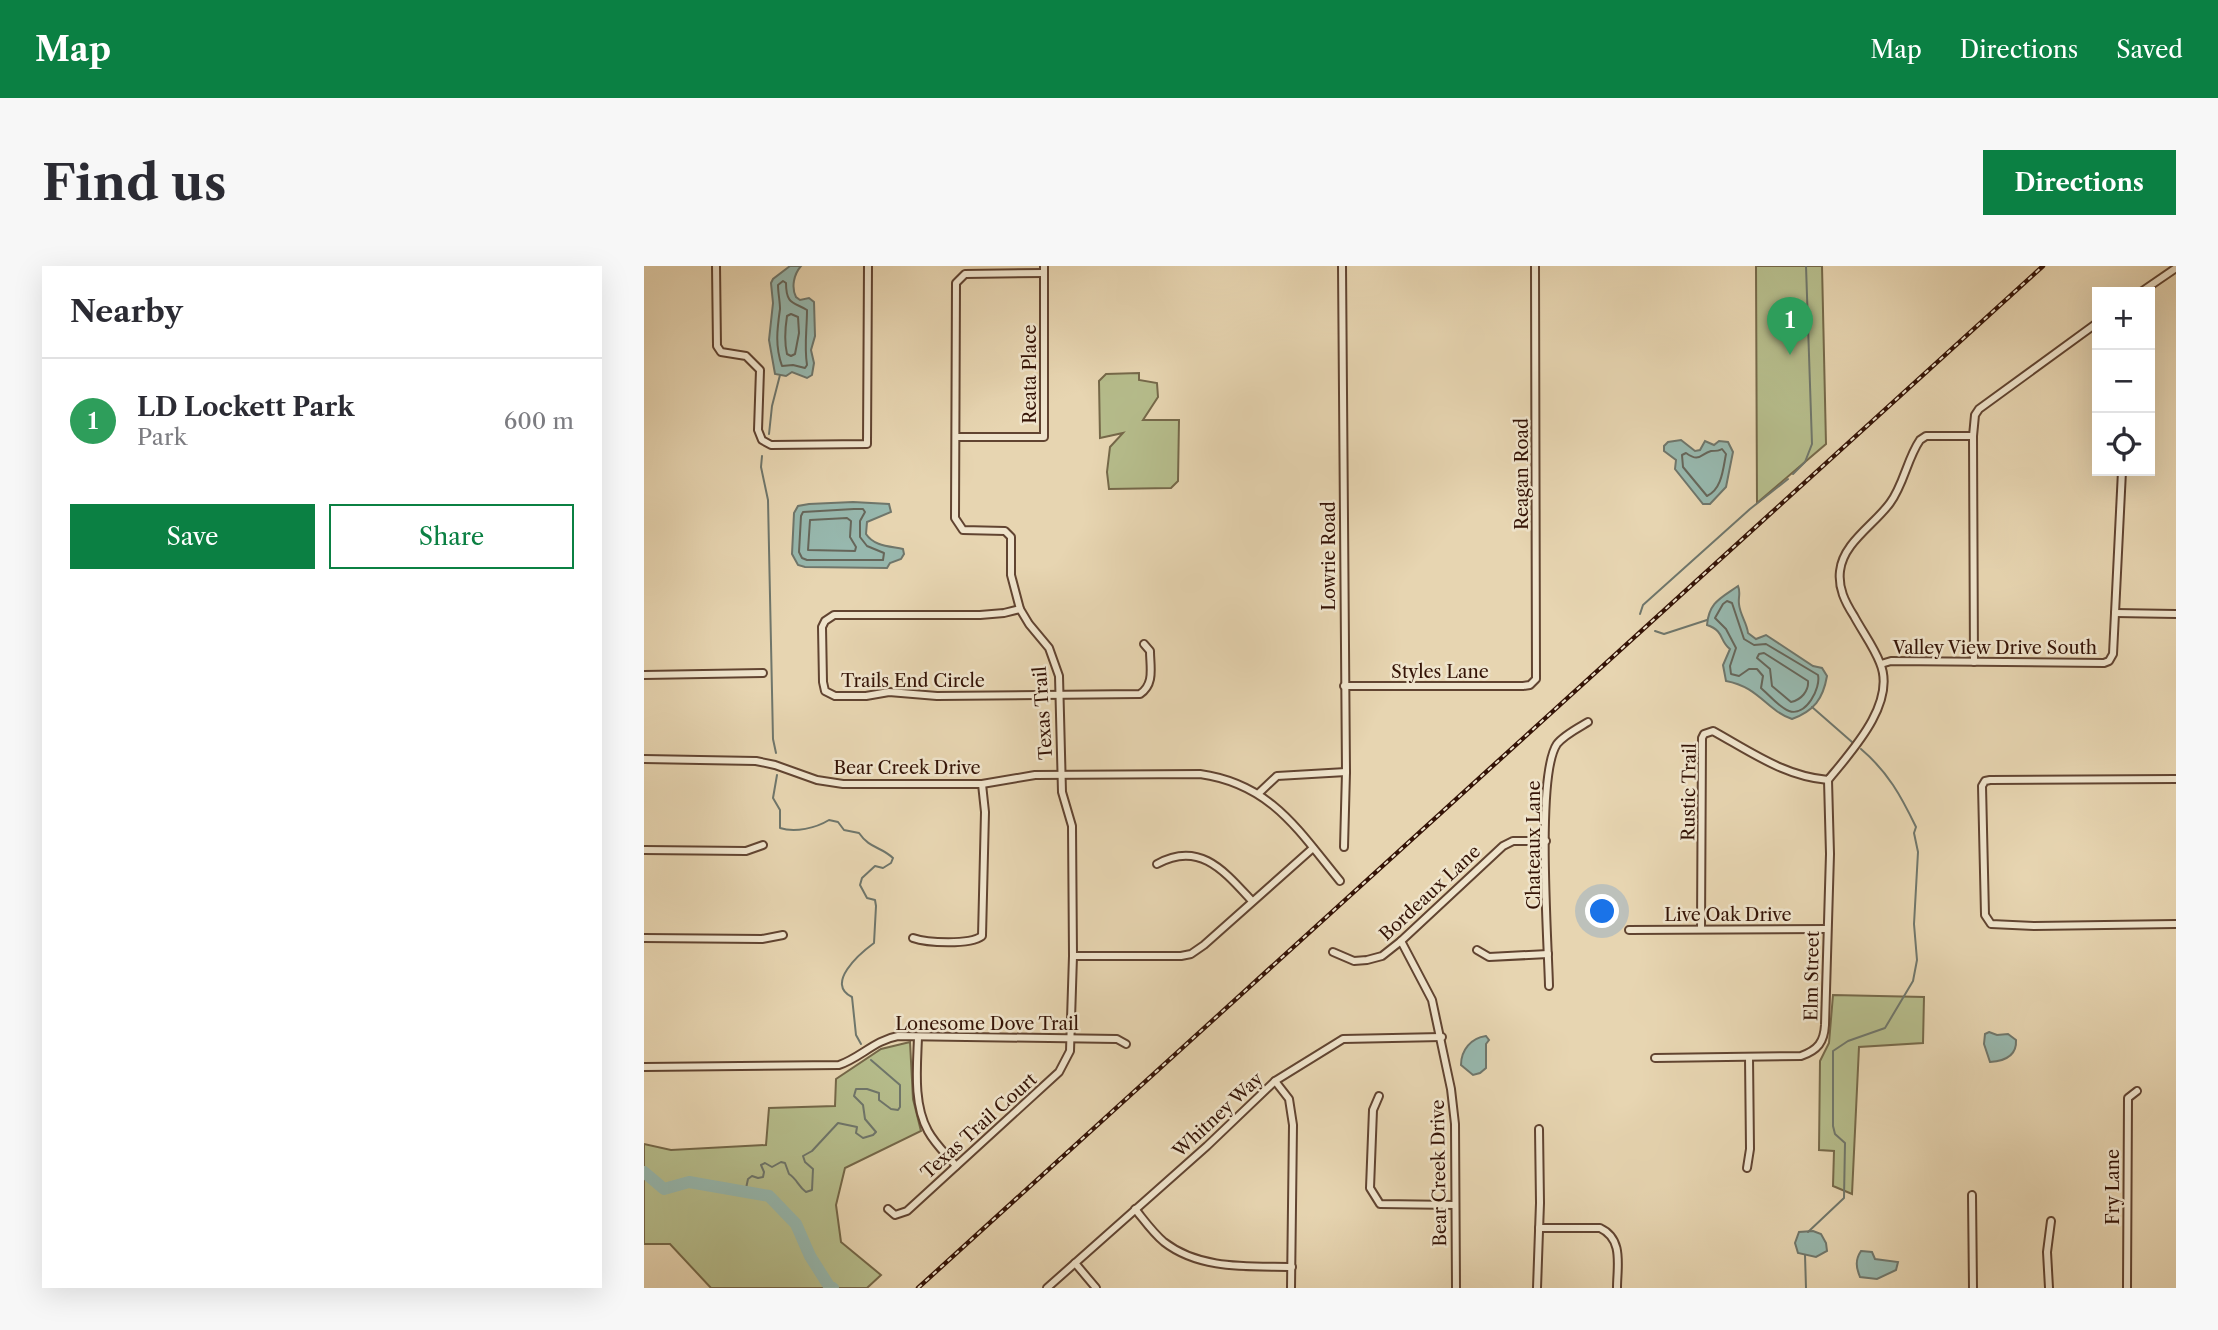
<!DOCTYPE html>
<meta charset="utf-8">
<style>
body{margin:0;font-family:"Libre Caslon Text",serif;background:#f7f7f7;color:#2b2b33}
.controls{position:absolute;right:21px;top:21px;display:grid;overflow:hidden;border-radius:0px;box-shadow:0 7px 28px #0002}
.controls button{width:63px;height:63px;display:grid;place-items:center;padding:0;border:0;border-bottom:2px solid #e1e1e2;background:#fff;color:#2b2b33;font:35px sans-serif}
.you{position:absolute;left:959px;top:646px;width:24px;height:24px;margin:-18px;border:5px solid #fff;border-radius:50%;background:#1a73e8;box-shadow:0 0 0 10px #1a73e833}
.badge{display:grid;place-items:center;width:46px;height:46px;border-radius:50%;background:#0b8043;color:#fff;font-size:23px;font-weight:700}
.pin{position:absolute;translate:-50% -58px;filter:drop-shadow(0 2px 4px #0008)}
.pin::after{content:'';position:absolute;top:37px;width:24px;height:21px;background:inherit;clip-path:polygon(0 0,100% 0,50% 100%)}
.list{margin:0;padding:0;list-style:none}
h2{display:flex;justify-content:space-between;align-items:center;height:91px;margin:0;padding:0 28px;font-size:30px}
h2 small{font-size:23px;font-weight:400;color:#7c7c81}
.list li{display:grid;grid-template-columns:46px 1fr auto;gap:21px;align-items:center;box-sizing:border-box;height:126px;padding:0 28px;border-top:2px solid #e1e1e2}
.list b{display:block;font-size:26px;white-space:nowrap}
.list p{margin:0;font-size:23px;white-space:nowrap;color:#7c7c81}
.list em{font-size:23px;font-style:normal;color:#7c7c81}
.actions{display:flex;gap:14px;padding:21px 28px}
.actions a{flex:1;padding:16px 0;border:2px solid #0b8043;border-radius:0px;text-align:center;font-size:24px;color:#0b8043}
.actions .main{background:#0b8043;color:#fff}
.icon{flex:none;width:38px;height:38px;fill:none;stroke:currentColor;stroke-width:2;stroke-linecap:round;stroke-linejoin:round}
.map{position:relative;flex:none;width:1532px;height:1022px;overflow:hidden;border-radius:0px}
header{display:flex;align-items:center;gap:42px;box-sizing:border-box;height:98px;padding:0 35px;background:#0b8043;color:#fff}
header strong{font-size:33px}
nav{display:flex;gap:38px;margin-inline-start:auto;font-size:24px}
.intro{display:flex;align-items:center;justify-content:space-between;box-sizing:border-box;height:168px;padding:0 42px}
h1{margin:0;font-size:49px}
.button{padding:18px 32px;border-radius:0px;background:#0b8043;color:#fff;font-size:24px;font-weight:700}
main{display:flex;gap:42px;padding:0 42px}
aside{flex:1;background:#fff;border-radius:0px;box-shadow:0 7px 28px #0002}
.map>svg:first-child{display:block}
.green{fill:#b6bd8c;stroke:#756849;stroke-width:2}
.water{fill:#97b8ae;stroke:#6f766b;stroke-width:2}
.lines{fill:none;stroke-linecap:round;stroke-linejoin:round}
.shore{stroke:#66665a;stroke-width:2}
.stream{stroke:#6f766b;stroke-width:2}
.river{stroke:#97b8ae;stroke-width:12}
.minor-casing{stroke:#614431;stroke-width:10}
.minor{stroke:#efe4cc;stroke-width:6}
.rail-casing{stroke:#341306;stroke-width:4.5}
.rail{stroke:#efe4cc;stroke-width:2;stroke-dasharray:5;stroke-linecap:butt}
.labels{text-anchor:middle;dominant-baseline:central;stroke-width:5;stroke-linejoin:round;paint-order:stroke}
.street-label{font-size:18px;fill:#341306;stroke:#efe4cc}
</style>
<header>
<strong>Map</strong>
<nav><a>Map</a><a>Directions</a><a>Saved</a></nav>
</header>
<div class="intro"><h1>Find us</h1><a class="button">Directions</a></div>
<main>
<aside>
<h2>Nearby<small></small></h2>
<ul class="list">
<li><span class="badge" style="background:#2e9e5b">1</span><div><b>LD Lockett Park</b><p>Park</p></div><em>600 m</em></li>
</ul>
<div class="actions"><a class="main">Save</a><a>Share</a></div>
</aside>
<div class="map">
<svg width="1532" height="1022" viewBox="0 0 1532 1022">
<rect width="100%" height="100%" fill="#e7d5b1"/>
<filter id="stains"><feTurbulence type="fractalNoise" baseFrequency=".00286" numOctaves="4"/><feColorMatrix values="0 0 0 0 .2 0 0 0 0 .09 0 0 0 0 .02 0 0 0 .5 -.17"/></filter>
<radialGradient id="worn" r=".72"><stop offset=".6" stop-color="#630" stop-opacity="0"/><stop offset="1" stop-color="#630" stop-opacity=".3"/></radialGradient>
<g class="green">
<path d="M1112,0h66l4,178 -69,59z"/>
<path d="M495,107v7l18,3 1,14 -15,23h36l-1,61 -7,7 -62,1 -2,-17 3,-25 13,-14 -23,5 -1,-57 7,-7z"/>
<path d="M1189,729l91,2 -1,46 -64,4 -7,147 -19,-8 1,-35 -15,-1 1,-89 9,-18z"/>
<path d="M266,776l3,57 8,32 -76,37 -9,37 5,37 40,33 -14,13h-156l-41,-44h-26v-100l27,6 95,-5 3,-37 66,-2 1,-27 45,-30z"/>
</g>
<g class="water">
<path d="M146,0h11c-7,8 -10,21 -5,31l4,3 9,-2 5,4 1,34 -4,14 3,13 -2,12 -5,3 -15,-6 -6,4 -11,-2 -6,-34 4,-37 -2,-20 2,-4z"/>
<path d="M1037,174l14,11 5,-1 5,-9 9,4 5,-4 9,1 5,10 -7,35 -16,17h-7l-28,-35 1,-9 -12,-9v-5l4,-4z"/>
<path d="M209,236l36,2 2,8 -24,10 -1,12c8,12 22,12 37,15l1,5 -3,5 -11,4 -3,5 -82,-1 -7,-2 -6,-11 2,-41 4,-7 11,-2z"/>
<path d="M1094,320c3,7 0,11 1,18 1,11 8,19 9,29l8,6 10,-4 47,31 9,2 5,8c-4,23 -13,35 -35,43 -26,-9 -33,-32 -66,-38l-3,-16 7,-16c-11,-8 -5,-18 -23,-24 2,-23 14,-27 31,-39z"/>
<path d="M1345,766l8,3 11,-1 8,6c1,16 -11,21 -26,22l-6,-18 1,-10z"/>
<path d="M842,770l3,4 -3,4v24l-6,5 -7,2 -12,-10c0,-15 10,-27 25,-29z"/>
<path d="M1169,965l8,3 5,9 1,8 -11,6 -18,-4 -3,-10 4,-11z"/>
<path d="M1217,985l11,1 3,7 23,3 -2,8 -19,9 -17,-2c-4,-10 -5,-17 1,-26z"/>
</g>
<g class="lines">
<g class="shore">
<path d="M139,15l3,2c0,22 8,19 21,27 0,19 -3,37 0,55l-2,3 -12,-3 -11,1c-7,-20 -5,-36 -2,-57 0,-8 -2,-16 -2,-24z"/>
<path d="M147,48l7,3 1,16 -4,21 -4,2 -4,-2c-3,-13 -2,-25 0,-38z"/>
<path d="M1078,183l4,5c-3,15 -4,35 -19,42l-24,-29 -1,-12 4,-2c14,10 14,1 25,-2 4,0 8,0 11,-2z"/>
<path d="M210,243h9l2,3 -5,9v16l7,9 17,7 -1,7h-76l-5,-2 -3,-6 2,-36 2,-4z"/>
<path d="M203,252l4,3 -1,16 6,10 -1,4 -47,-1 2,-30z"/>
<path d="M1083,335l5,2 12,36 10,6 12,-1 52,31c3,13 -12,42 -29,36 -9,-3 -20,-16 -28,-23l2,-12 -6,-7h-8l-10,7 -8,-2 -1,-8 6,-18 -10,-19 -11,-11 8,-14z"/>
<path d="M1120,387l44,28c1,10 -7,19 -17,21l-19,-16 -2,-17 -13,-11 2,-4z"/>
</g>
<g class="stream">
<path d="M125,168l3,-28 8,-31"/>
<path d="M118,190l-1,11 7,33 5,239 3,14"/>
<path d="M1149,208l12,-12 7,-18 -6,-178"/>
<path d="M996,348l3,-9 107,-96 38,-30"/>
<path d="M1011,365l9,3 43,-14"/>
<path d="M1168,441l40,35"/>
<path d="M133,509l-4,23 7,12v18c15,5 36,0 49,-8l9,2 6,8 15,3c11,16 21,13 34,25l-2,5 -8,5 -8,-2 -13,12 -2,7 7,13 8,2 1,6 -2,37c-15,11 -49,41 -22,54l4,38 5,9"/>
<path d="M101,927l3,-14 4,-3 6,2 5,-1 1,-5 -3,-7 4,-2 7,4 9,-5 4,1 4,11c8,5 9,12 17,18l6,-2 1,-21 -8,-7 -2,-6 9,-5 26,-28 19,4 -1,6 7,5 10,-3 3,-3 -11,-13 -2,-14 -9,-9 2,-7h11l12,4v7l12,9 7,1 2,-3v-22l-29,-25"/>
<path d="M1164,966l36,-34 1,-55 -10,-9 -2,-8v-75l15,-10 37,-13 28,-47 4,-21 -3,-36 4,-72 -4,-19 2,-6c-15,-31 -28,-55 -55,-78"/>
<path d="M1161,989l1,33"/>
</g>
<path class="river" d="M0,906l20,17 25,-7 80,14 27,28 14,32 19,30 4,2"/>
<g class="minor-casing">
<g id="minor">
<path d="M72,0l1,80 4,6 25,4 14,14 -2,60 4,10 9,5 96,-1 1,-178"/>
<path d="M698,0l4,506 -2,75"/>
<path d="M1497,26l35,-24"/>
<path d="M312,171h88v-171"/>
<path d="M376,343l-16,4 -24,2h-146l-9,6 -3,6 1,55 2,9 10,5h31l23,-4 48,4 203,-2c15,-10 10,-27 10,-43l-6,-7"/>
<path d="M1471,347l61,1"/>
<path d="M1330,396l-1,-226 2,-21 4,-6 118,-86"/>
<path d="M1237,398l10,-3 213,2 5,-2 4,-7 9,-183"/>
<path d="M0,409l119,-2"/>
<path d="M700,420h179l7,-1 6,-6 -1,-413"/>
<path d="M0,493l112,2 19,4 42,15 26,4h139l53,-9 165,-1c71,10 98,56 140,107"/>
<path d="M1532,513l-186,1 -5,1 -3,5 3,129 6,9 43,2 142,-2"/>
<path d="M615,527l18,-17 69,-4"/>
<path d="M0,584l102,1 17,-6"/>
<path d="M513,598c43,-24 68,8 95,37"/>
<path d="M1057,663l1,-191 2,-4 9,-3c38,21 71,45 115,49 23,-28 69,-77 52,-117 -6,-16 -18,-32 -26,-47 -9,-14 -16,-28 -14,-45 3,-28 34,-46 50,-68 14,-19 17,-44 30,-63l6,-4h47"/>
<path d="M985,664l198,-1"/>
<path d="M0,672l118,1 21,-4"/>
<path d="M269,672c14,5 57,7 69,-2l3,-124 -3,-28"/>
<path d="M757,675l31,59 19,89 4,35 1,164"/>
<path d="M833,684l12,7 59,-3"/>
<path d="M689,686l21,9 13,-1 15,-4 19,-15 102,-95 10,-5h33"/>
<path d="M429,690h108l10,-2 13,-9 109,-97"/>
<path d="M905,720c-1,-46 -13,-211 8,-242 7,-9 21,-16 31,-22"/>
<path d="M274,771c-1,30 -5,67 10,94 7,13 19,24 28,35"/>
<path d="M1011,792l146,-2c17,-6 23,-14 24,-31l5,-171 -2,-74"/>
<path d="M0,801l195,-2c21,-7 36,-25 59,-29l219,3 9,5"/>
<path d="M631,815l14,18 4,26 -2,163"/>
<path d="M735,830l-6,14 -3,78 10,16 75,1"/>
<path d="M1103,902l3,-19 -1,-92"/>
<path d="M1328,929l1,93"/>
<path d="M244,943l7,6 12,-4 152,-139 11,-21 3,-95 -1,-130 -10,-34 -3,-116 -10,-28 -20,-24 -9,-15 -9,-34v-38l-6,-6 -42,-1 -8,-12 1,-235 9,-9 79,-1"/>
<path d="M491,943c9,11 18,24 29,33 36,28 84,24 128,25"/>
<path d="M895,962h61c24,11 17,38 17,60"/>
<path d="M431,997l21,25"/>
<path d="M403,1022l160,-142 68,-65 68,-42 99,-2"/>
<path d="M893,1022l3,-85 -1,-74"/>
<path d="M1405,1022l-2,-36 4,-31"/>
<path d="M1483,1022l1,-190 9,-7"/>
</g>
</g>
<use href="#minor" class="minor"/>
<g class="rail-casing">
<path id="rail" d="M274,1022l1125,-1022"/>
</g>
<use href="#rail" class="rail"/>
</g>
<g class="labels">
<g class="street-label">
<text transform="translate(386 108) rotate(-90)">Reata Place</text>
<text transform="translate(878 208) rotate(-90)">Reagan Road</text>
<text transform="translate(685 290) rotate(-90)">Lowrie Road</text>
<text x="1351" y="382">Valley View Drive South</text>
<text x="796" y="406">Styles Lane</text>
<text x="269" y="415">Trails End Circle</text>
<text transform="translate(399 447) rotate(-94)">Texas Trail</text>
<text x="263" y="502">Bear Creek Drive</text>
<text transform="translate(1045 526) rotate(-89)">Rustic Trail</text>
<text transform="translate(890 579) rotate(-90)">Chateaux Lane</text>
<text transform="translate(786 627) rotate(-43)">Bordeaux Lane</text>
<text x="1084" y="649">Live Oak Drive</text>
<text transform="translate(1168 710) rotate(-89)">Elm Street</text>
<text x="343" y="758">Lonesome Dove Trail</text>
<text transform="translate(574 849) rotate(-43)">Whitney Way</text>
<text transform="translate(335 860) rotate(-42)">Texas Trail Court</text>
<text transform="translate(795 907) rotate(-91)">Bear Creek Drive</text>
<text transform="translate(1469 921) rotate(-90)">Fry Lane</text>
</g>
</g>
<rect width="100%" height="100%" filter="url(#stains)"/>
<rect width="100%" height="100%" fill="url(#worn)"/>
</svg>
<div class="controls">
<button>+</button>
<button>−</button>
<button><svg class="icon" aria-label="locate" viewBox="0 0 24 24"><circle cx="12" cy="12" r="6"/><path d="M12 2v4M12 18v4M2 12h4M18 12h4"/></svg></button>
</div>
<div class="you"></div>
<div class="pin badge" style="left:1146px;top:89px;background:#2e9e5b">1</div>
</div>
</main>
